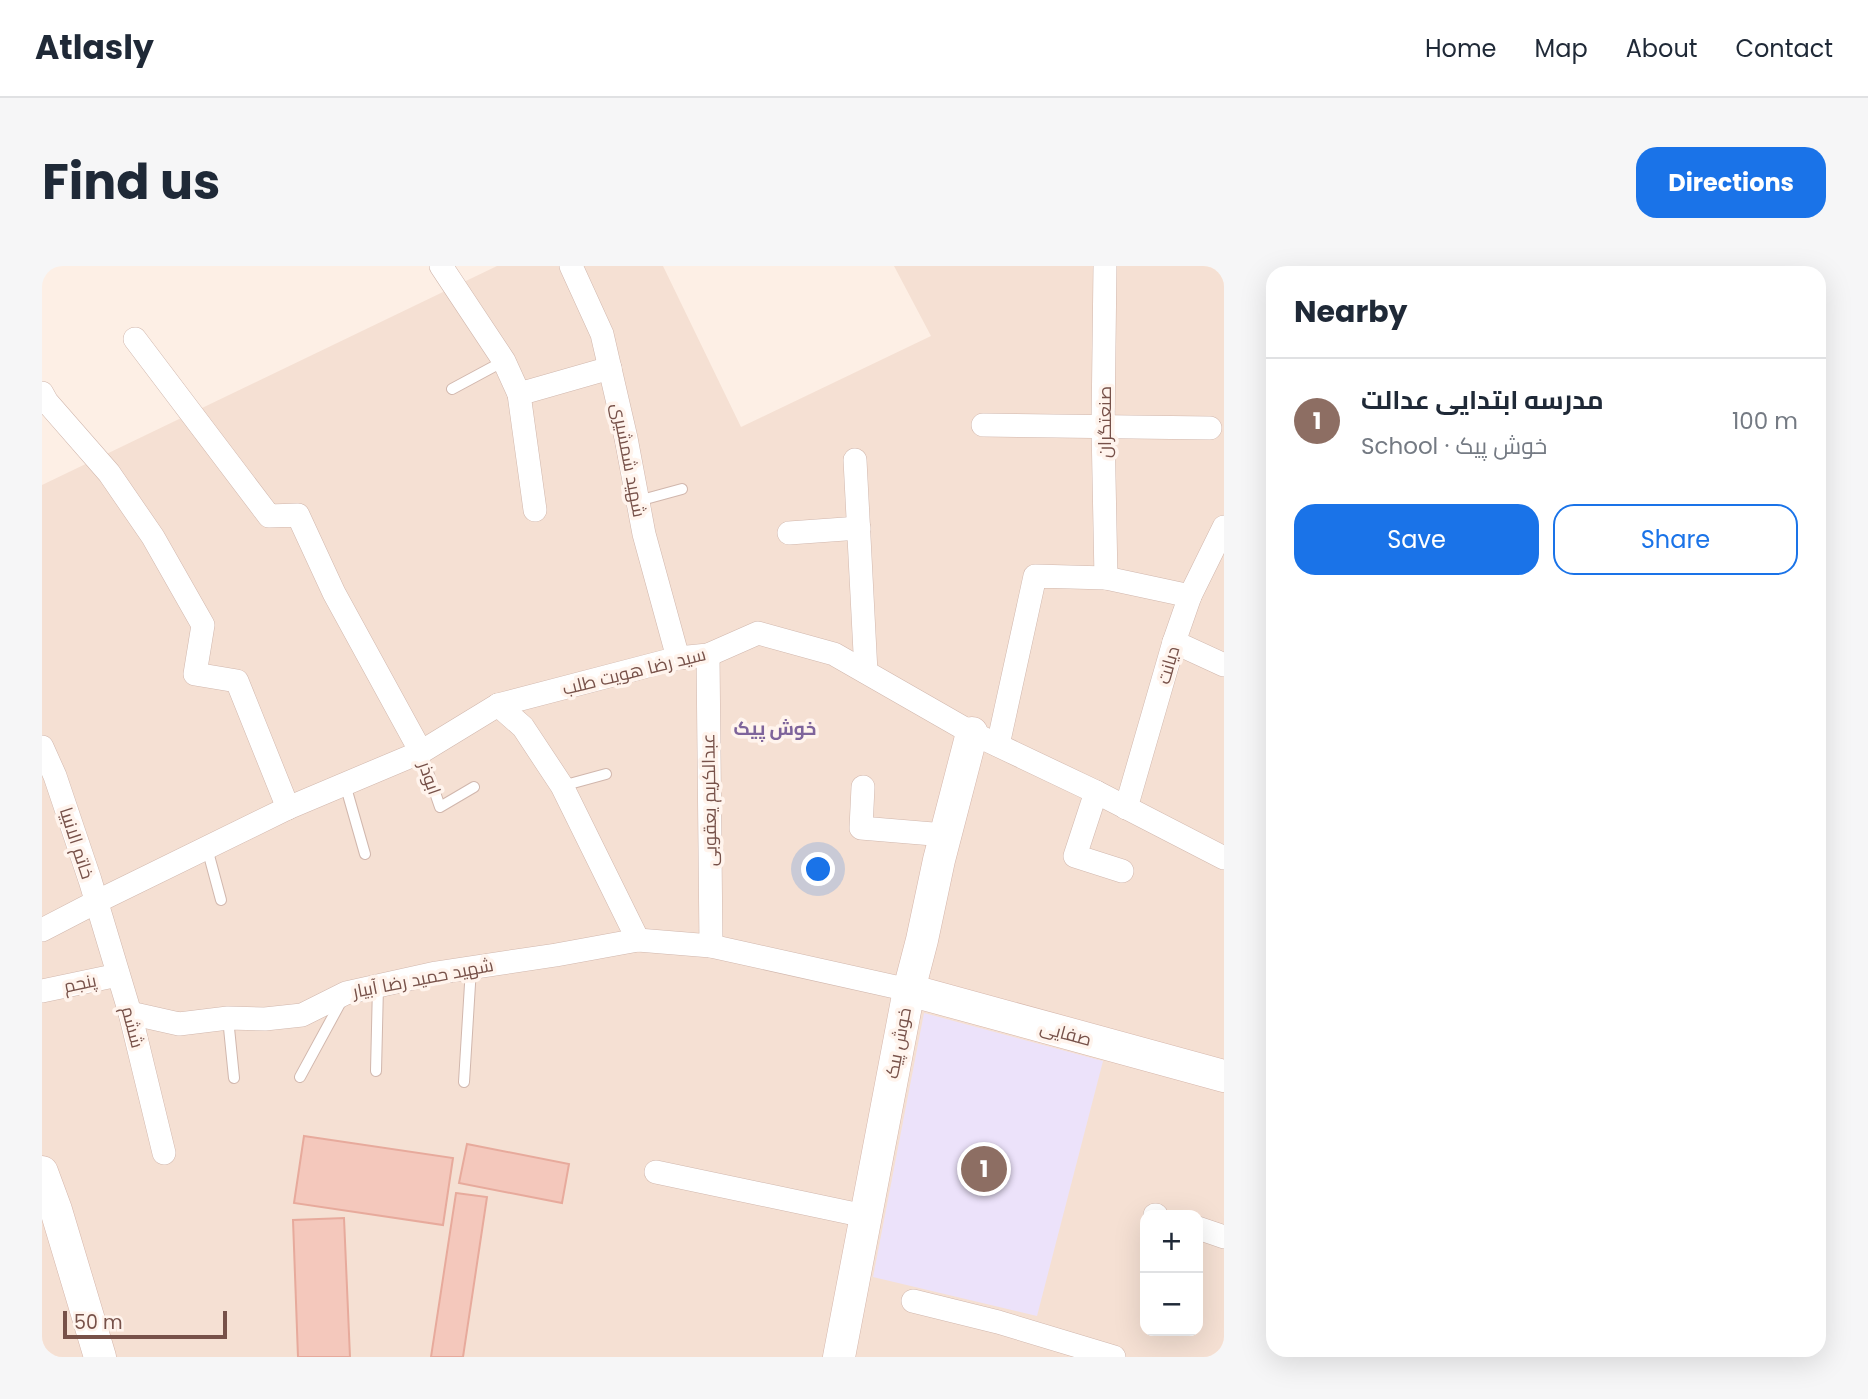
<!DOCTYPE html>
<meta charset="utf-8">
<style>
body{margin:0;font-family:Poppins,Cairo,sans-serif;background:#f6f6f7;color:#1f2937}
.controls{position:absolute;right:21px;bottom:21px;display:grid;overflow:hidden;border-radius:14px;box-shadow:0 7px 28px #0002}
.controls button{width:63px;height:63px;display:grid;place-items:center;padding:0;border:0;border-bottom:2px solid #e0e1e3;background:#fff;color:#1f2937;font:35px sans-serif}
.scale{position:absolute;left:21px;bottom:18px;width:164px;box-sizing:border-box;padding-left:7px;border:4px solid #775149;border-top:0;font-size:19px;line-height:24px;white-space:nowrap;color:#775149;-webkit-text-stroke:5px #fff4ed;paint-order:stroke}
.you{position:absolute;left:777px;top:604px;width:24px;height:24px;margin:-18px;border:5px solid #fff;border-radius:50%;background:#1a73e8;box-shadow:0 0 0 10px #1a73e833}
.badge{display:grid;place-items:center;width:46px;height:46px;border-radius:50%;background:#1a73e8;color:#fff;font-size:23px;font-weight:700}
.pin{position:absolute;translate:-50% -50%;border:4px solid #fff;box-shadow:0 2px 7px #0006}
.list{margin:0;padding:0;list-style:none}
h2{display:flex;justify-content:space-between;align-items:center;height:91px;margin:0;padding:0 28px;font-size:30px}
h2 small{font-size:23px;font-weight:400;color:#747a83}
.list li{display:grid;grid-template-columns:46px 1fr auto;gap:21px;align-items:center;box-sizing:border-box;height:126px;padding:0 28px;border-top:2px solid #e0e1e3}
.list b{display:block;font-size:26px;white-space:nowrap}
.list p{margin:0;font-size:23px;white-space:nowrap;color:#747a83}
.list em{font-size:23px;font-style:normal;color:#747a83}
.actions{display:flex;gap:14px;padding:21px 28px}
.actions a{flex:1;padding:16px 0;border:2px solid #1a73e8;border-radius:21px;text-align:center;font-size:24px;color:#1a73e8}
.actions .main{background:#1a73e8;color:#fff}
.map{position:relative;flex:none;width:1182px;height:1091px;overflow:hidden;border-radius:21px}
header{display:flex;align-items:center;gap:42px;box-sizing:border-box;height:98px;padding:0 35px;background:#fff;border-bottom:2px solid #e0e1e3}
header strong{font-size:33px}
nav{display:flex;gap:38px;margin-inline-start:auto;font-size:24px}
.intro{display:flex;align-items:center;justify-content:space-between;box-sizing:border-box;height:168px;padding:0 42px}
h1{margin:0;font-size:49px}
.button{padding:18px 32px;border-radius:21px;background:#1a73e8;color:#fff;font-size:24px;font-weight:700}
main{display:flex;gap:42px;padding:0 42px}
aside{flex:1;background:#fff;border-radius:21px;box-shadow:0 7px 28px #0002}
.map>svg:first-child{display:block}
.residential{fill:#f5e0d3;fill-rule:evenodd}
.education{fill:#ece2fa}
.building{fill:#f4c8bc;stroke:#e7aa9c;stroke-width:2}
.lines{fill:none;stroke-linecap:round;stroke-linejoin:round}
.lane-casing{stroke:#d1b7ad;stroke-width:12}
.street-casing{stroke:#d1b7ad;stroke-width:24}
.secondary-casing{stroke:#d5b6ab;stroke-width:33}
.lane{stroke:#fff;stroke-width:10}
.street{stroke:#fff;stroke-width:23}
.secondary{stroke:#fff;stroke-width:32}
.labels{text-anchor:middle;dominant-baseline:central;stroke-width:7;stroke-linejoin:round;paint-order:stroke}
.street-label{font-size:18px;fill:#775149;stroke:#fff4ed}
.neighbourhood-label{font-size:19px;font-weight:bold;fill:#7e649b;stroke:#fff4ed}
</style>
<header>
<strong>Atlasly</strong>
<nav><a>Home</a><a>Map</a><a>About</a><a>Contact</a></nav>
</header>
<div class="intro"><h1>Find us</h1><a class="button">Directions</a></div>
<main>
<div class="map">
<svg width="1182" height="1091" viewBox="0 0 1182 1091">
<rect width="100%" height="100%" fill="#fdefe5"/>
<path class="residential" d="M455,0h166l78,161 190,-91 -37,-70h330v1091h-1182v-872zM1103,949h53v116h-53z"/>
<path class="education" d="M882,747l179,48 -66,255 -164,-39z"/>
<g class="building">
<path d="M262,870l149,22 -10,67 -149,-22z"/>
<path d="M425,878l102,20 -7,39 -103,-20z"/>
<path d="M414,927l31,4 -24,160h-32z"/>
<path d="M302,952l6,139h-52l-5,-137z"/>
</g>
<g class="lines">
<g class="lane-casing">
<g id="lane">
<path d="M410,123l52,-28"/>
<path d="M596,235l44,-12"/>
<path d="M379,486l19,55 34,-20"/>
<path d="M303,518l20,70"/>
<path d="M520,520l44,-12"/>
<path d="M165,582l14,52"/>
<path d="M186,752l6,60"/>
<path d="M334,805l2,-85"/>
<path d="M258,811l43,-79"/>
<path d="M422,816l7,-114"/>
</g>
</g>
<g class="street-casing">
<g id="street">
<path d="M399,0l63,95 15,33 91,-26"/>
<path d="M529,0l31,68 24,104 18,96 34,124"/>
<path d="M1063,0l-2,160 3,152 84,18"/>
<path d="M93,73l134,177 29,-1 36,78 87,159"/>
<path d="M0,127l5,9 62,71 44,64 50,88 -8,49 42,7 51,127"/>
<path d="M477,128l16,116"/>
<path d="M941,159l227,3"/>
<path d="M813,194l11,212"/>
<path d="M747,267l70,-5"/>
<path d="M1132,376l50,23"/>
<path d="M666,389l3,291"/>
<path d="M456,439l25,22 39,59 76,154"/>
<path d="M956,479l37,-169 71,2"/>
<path d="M0,481l13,29 35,104 40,133 34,140"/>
<path d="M821,521l-2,41 84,7"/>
<path d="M1054,526l-21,64 47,15"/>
<path d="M1084,542l48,-166 16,-46 34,-69"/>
<path d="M0,664l54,-28 192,-94 133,-56 77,-47 180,-47 30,-3 50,-22 76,21 138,79 124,59 128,66"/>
<path d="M0,725l76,-16"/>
<path d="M88,747l49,11 49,-6 37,1 37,-4 44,-22 90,-20 120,-18 82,-15 73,6 198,44"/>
<path d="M614,906l209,44"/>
<path d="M1113,949h1"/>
<path d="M1156,962l26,9"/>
<path d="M871,1035l85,21 116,35"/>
</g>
</g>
<g class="secondary-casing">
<g id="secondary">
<path d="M867,724l315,86"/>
<path d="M0,906l14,38 44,147"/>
<path d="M797,1091l70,-367 13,-50 17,-80 33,-127"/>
</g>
</g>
<use href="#lane" class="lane"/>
<use href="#street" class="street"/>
<use href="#secondary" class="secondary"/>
</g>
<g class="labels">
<g class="street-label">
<text transform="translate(1062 156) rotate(-90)">صنعتگران</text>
<text transform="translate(587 194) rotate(79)">شهید شمشیری</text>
<text transform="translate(1126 399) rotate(-74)">دیانت</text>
<text transform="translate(592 405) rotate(-14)">سید رضا هویت طلب</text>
<text transform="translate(388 512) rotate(71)">ابوذر</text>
<text transform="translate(667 534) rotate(-91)">عبدالکریم یعقوبی</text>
<text transform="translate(35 577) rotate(72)">خاتم الانبیا</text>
<text transform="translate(381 712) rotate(-11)">شهید حمید رضا آبیار</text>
<text transform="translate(38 717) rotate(-12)">پنجم</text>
<text transform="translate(91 761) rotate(75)">ششم</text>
<text transform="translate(1024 767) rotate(15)">صفایی</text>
<text transform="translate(856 777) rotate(-79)">خوش پیک</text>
</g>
<g class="neighbourhood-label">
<text x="733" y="462">خوش پیک</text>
</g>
</g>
</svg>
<div class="controls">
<button>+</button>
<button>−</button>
</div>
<div class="scale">50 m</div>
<div class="you"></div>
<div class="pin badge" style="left:942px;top:903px;background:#8d6e63">1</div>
</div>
<aside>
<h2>Nearby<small></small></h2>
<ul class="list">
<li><span class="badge" style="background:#8d6e63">1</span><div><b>مدرسه ابتدایی عدالت</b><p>School · خوش پیک</p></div><em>100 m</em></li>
</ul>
<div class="actions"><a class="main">Save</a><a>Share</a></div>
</aside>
</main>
